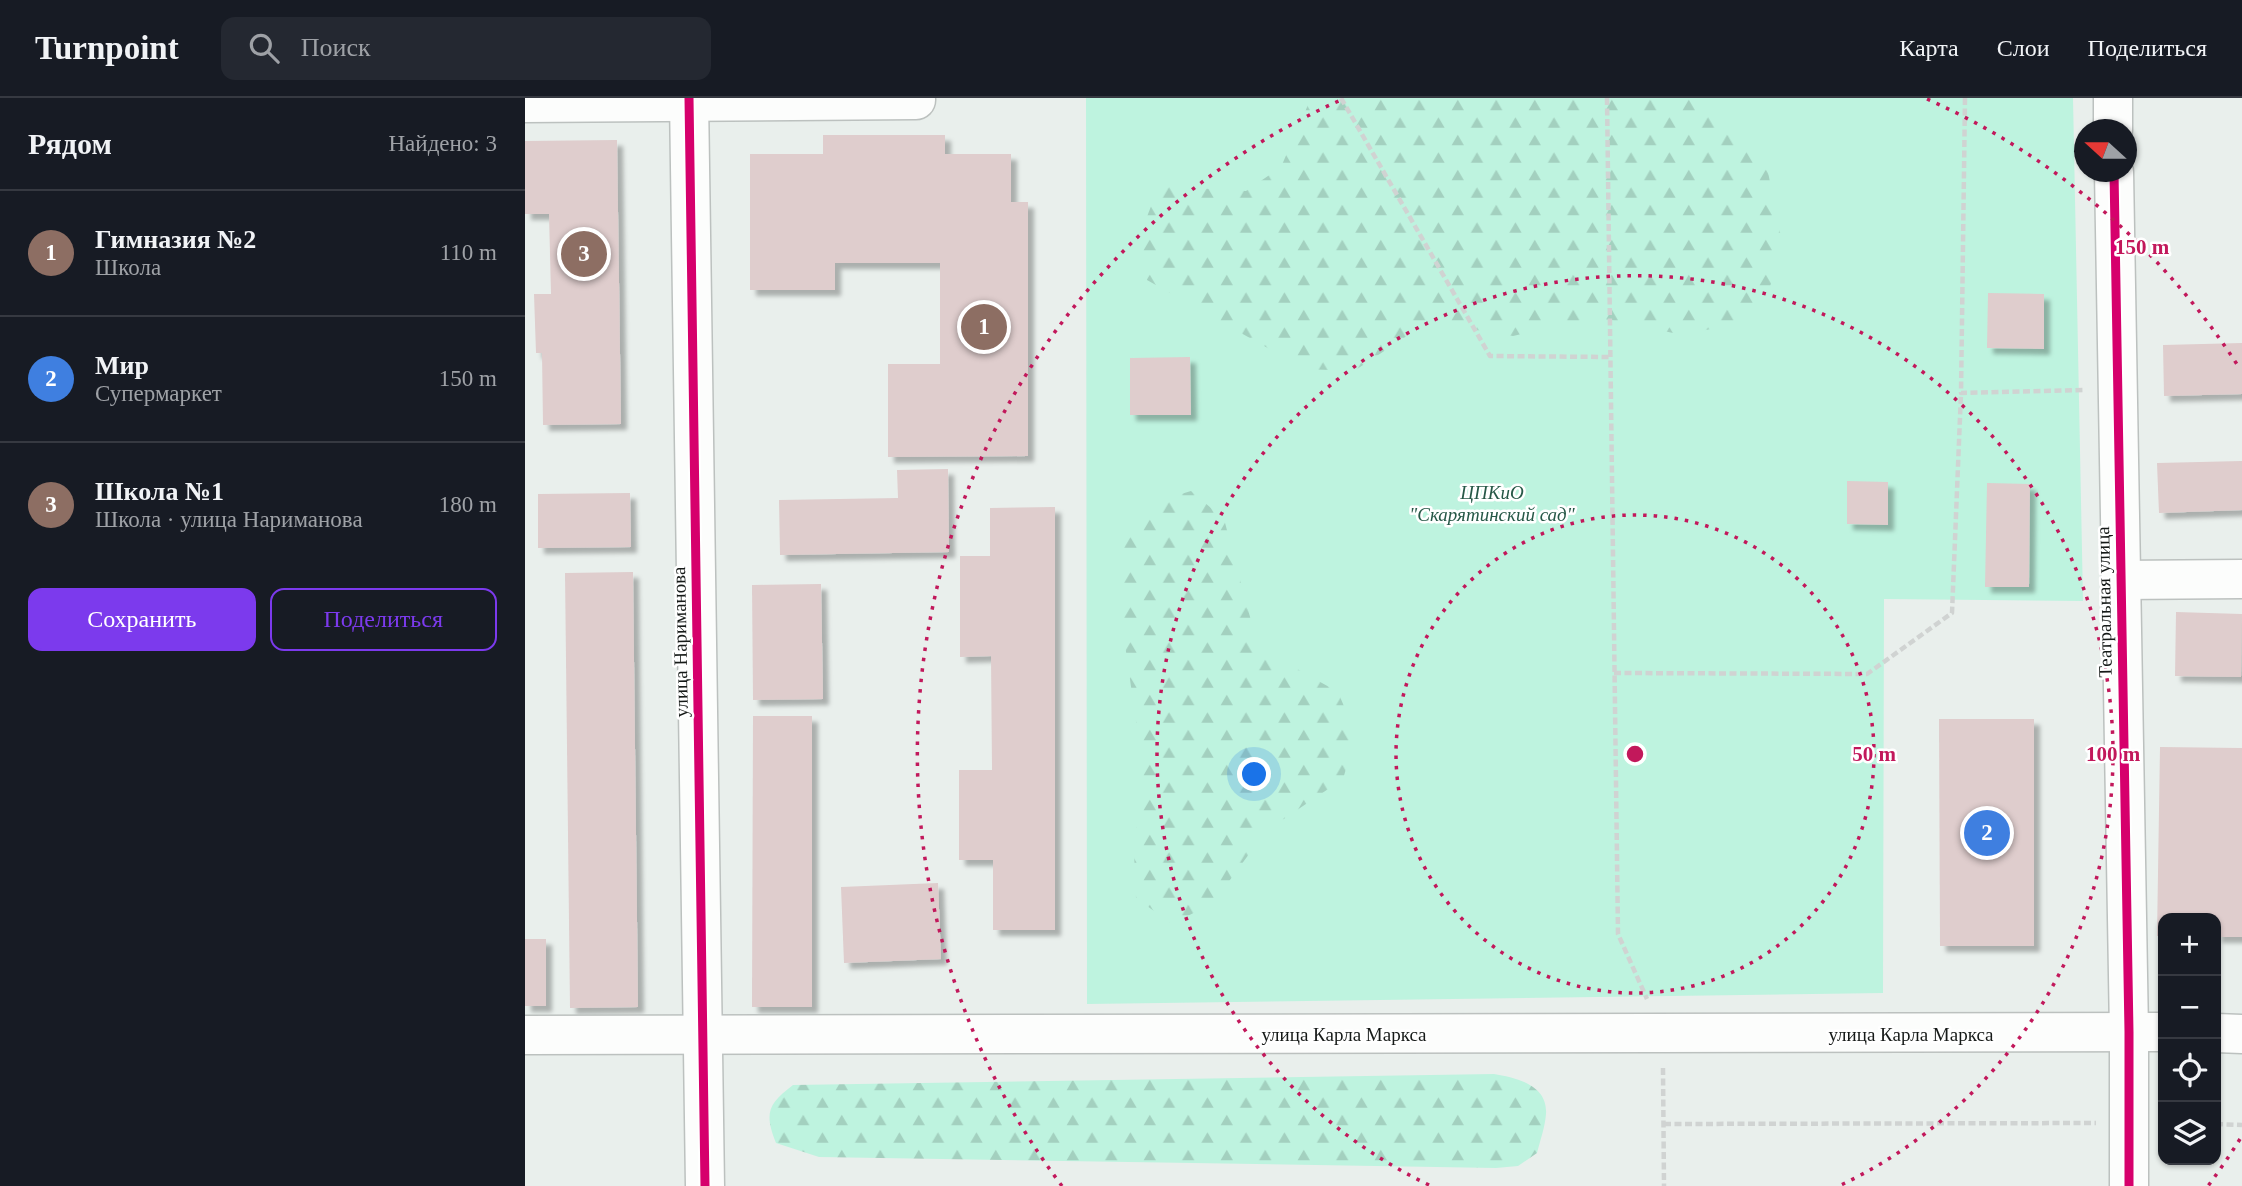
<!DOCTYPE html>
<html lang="ru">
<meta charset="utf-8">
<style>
body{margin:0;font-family:Georgia,serif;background:#242831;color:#f1f3f6}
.controls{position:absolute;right:21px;bottom:21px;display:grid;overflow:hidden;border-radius:14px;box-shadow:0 2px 5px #0004}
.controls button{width:63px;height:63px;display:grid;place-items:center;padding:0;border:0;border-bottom:2px solid #363941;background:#171b24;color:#f1f3f6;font:35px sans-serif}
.compass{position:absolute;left:1549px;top:21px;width:63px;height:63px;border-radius:50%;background:#171b24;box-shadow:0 2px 5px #0004;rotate:291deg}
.you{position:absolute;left:730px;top:677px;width:24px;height:24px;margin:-18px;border:5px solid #fff;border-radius:50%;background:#1a73e8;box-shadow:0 0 0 10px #1a73e833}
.badge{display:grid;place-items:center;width:46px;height:46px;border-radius:50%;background:#7c3aed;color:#fff;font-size:23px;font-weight:700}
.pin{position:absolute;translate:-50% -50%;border:4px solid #fff;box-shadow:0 2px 7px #0006}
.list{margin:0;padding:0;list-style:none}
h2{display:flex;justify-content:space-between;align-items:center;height:91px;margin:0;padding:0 28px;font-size:30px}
h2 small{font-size:23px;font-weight:400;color:#9ea1a6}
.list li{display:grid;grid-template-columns:46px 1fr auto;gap:21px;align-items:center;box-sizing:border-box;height:126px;padding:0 28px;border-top:2px solid #363941}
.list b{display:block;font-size:26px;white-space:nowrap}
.list p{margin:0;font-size:23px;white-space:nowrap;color:#9ea1a6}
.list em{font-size:23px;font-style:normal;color:#9ea1a6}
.actions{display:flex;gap:14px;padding:21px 28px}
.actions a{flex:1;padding:16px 0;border:2px solid #7c3aed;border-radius:14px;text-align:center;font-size:24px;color:#7c3aed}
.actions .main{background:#7c3aed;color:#fff}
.icon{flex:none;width:38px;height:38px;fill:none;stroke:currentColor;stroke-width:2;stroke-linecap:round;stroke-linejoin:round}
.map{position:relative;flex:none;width:1717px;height:1088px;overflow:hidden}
header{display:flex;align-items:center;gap:42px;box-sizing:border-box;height:98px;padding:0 35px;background:#171b24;border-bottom:2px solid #363941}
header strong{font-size:33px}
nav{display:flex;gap:38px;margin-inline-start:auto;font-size:24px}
.search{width:490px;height:63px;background:#242831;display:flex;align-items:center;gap:18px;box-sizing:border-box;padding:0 24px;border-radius:14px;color:#9ea1a6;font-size:26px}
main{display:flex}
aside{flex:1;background:#171b24}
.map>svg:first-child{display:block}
.green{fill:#bef3df}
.forest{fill:url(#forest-firs)}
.building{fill:#dfcdcd;filter:url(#shadow)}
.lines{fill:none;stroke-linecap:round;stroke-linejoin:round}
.minor-casing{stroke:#bcc1bf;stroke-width:41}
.major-casing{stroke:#bcc1bf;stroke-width:41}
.path{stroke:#d0d3d2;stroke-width:4.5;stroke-dasharray:7 3.5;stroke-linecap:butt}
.minor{stroke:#fcfdfc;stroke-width:38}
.major{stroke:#fcfdfc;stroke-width:38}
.cycleway-casing{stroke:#fff;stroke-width:13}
.cycleway{stroke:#d6006c;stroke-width:9}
.ring{fill:none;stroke:#c2185b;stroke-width:3.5;stroke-dasharray:3.5 7}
.labels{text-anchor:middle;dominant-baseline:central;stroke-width:5;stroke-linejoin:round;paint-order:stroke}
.park-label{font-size:19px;font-style:italic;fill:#265847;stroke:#fff}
.street-label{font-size:19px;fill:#161a18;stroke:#fff}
.centre{fill:#c2185b;stroke:#fff;stroke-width:3.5}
.ring-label{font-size:21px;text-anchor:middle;font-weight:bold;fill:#c2185b;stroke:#fff;stroke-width:5;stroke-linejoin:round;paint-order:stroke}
</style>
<header>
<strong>Turnpoint</strong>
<div class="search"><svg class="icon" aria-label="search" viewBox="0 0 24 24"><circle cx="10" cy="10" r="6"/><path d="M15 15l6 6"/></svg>Поиск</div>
<nav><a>Карта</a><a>Слои</a><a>Поделиться</a></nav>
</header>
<main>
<aside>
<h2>Рядом<small>Найдено: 3</small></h2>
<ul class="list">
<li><span class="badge" style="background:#8d6e63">1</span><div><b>Гимназия №2</b><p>Школа</p></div><em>110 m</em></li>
<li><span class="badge" style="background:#3f7fe0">2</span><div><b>Мир</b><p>Супермаркет</p></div><em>150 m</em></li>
<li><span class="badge" style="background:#8d6e63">3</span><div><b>Школа №1</b><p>Школа · улица Нариманова</p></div><em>180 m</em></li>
</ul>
<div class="actions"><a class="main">Сохранить</a><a>Поделиться</a></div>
</aside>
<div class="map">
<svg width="1717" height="1088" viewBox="0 0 1717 1088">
<defs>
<pattern id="forest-firs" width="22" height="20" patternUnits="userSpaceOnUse" patternTransform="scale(1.75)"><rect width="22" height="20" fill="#bef3df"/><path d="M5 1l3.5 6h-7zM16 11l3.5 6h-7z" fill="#a3d0bf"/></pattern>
<filter id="shadow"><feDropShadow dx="6" dy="6" stdDeviation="2" flood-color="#0004"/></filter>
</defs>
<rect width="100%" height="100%" fill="#e9efec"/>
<path class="green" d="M561,0h987l10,503 -199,-2 -1,394 -796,11z"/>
<g class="forest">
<path d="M786,0h379l20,5 32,28 25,36 17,85 -18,44 -37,29 -46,10 -88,-18 -82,19 -85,-14 -74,49 -49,-2 -158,-89 -8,-43 20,-51 87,5 35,-24z"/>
<path d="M666,393l33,28 34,128 80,45 18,43 -13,44 -77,52 -53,72 -41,21 -36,-26 -2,-46 9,-82 -26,-181 8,-47 23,-38z"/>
<path d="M969,976c23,4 54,11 52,40 -1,13 -6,27 -9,39l-19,13 -22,2 -677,-11 -43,-14c-12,-30 -8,-39 17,-58z"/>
</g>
<g class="building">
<path d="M298,37h122v19h66v48h17v254l-140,1v-93h52v-101h-105v27h-85v-136h73z"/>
<path d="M92,42l4,284 -78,1 -1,-72h-6l-2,-59h17l-2,-80h-24v-73z"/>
<path d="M1463,195l56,1v55l-57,-1z"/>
<path d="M1717,245v51l-78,2 -1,-51z"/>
<path d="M665,259l1,58h-61v-57z"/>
<path d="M1717,363v49l-83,3 -2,-50z"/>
<path d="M423,371l1,83 -169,3 -1,-55 119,-2 -1,-28z"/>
<path d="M1322,383l41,1v43l-41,-1z"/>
<path d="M1462,385l43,1 -1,103h-44z"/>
<path d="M105,395l1,54 -93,1v-54z"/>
<path d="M530,409v423h-62v-70h-34v-90h33l-1,-114 -31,1v-101h30v-48z"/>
<path d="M108,474l5,435 -68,1 -5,-435z"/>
<path d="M296,486l2,115 -70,1 -1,-115z"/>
<path d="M1651,514l66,2 -1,63 -66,-1z"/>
<path d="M228,618h59v291h-60z"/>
<path d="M1414,621h95v227h-94z"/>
<path d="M1635,649l82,1v189h-26v-19h-53v18h-6z"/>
<path d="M413,785l3,76 -97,4 -3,-76z"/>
<rect x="0" y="841" width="21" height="67"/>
</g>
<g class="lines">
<g class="minor-casing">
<g id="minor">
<path d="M164,0l16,1088"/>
<path d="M1588,0v32"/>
<path d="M0,5l391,-3"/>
<path d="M1589,74l15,860v154"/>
<path d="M1596,482l121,-1"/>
</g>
</g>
<g class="major-casing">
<g id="major">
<path d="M1691,935l26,1"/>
<path d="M0,937l1638,-3"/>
</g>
</g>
<g class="path">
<path d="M816,0l149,258 120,1"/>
<path d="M1082,0l11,836 29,65"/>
<path d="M1440,0l-4,295 124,-3"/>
<path d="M1089,575l253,1 85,-61 9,-220"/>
<path d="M1138,970l1,118"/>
<path d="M1139,1026l432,-1"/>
<path d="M1691,1026l26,1"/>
</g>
<use href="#minor" class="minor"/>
<use href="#major" class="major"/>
<g class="cycleway-casing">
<g id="cycleway">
<path d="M164,0l16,1088"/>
<path d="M1589,74l15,860v154"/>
</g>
</g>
<use href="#cycleway" class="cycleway"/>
</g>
<g class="ring">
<circle cx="1110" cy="656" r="239"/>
<path d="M904 1087A478 478 0 1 1 1316 1087"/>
<path d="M1715 1041A717 717 0 0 1 1683 1088M537 1088A717 717 0 0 1 818 1M1402 1A717 717 0 0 1 1715 271"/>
</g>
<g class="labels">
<g class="park-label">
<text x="967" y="394">ЦПКиО<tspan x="967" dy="22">"Скарятинский сад"</tspan></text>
</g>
<g class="street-label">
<text transform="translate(1579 504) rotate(-91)">Театральная улица</text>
<text transform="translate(155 544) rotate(-91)">улица Нариманова</text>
<text x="819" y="936">улица Карла Маркса</text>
<text x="1386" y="936">улица Карла Маркса</text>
</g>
</g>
<circle cx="1110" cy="656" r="10" class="centre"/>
<g class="ring-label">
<text x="1617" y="156">150 m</text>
<text x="1349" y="663">50 m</text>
<text x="1588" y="663">100 m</text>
</g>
</svg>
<div class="controls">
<button>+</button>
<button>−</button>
<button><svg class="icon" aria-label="locate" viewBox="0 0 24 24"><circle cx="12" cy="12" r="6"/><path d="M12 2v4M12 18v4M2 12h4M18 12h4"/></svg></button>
<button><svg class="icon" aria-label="layers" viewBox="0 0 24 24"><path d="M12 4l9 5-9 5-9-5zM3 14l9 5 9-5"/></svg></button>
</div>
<svg class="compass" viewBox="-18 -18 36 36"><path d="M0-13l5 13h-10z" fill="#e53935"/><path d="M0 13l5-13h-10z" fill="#9ea1a6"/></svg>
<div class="you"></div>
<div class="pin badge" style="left:459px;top:229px;background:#8d6e63">1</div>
<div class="pin badge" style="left:1462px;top:735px;background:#3f7fe0">2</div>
<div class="pin badge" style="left:59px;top:156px;background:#8d6e63">3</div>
</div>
</main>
